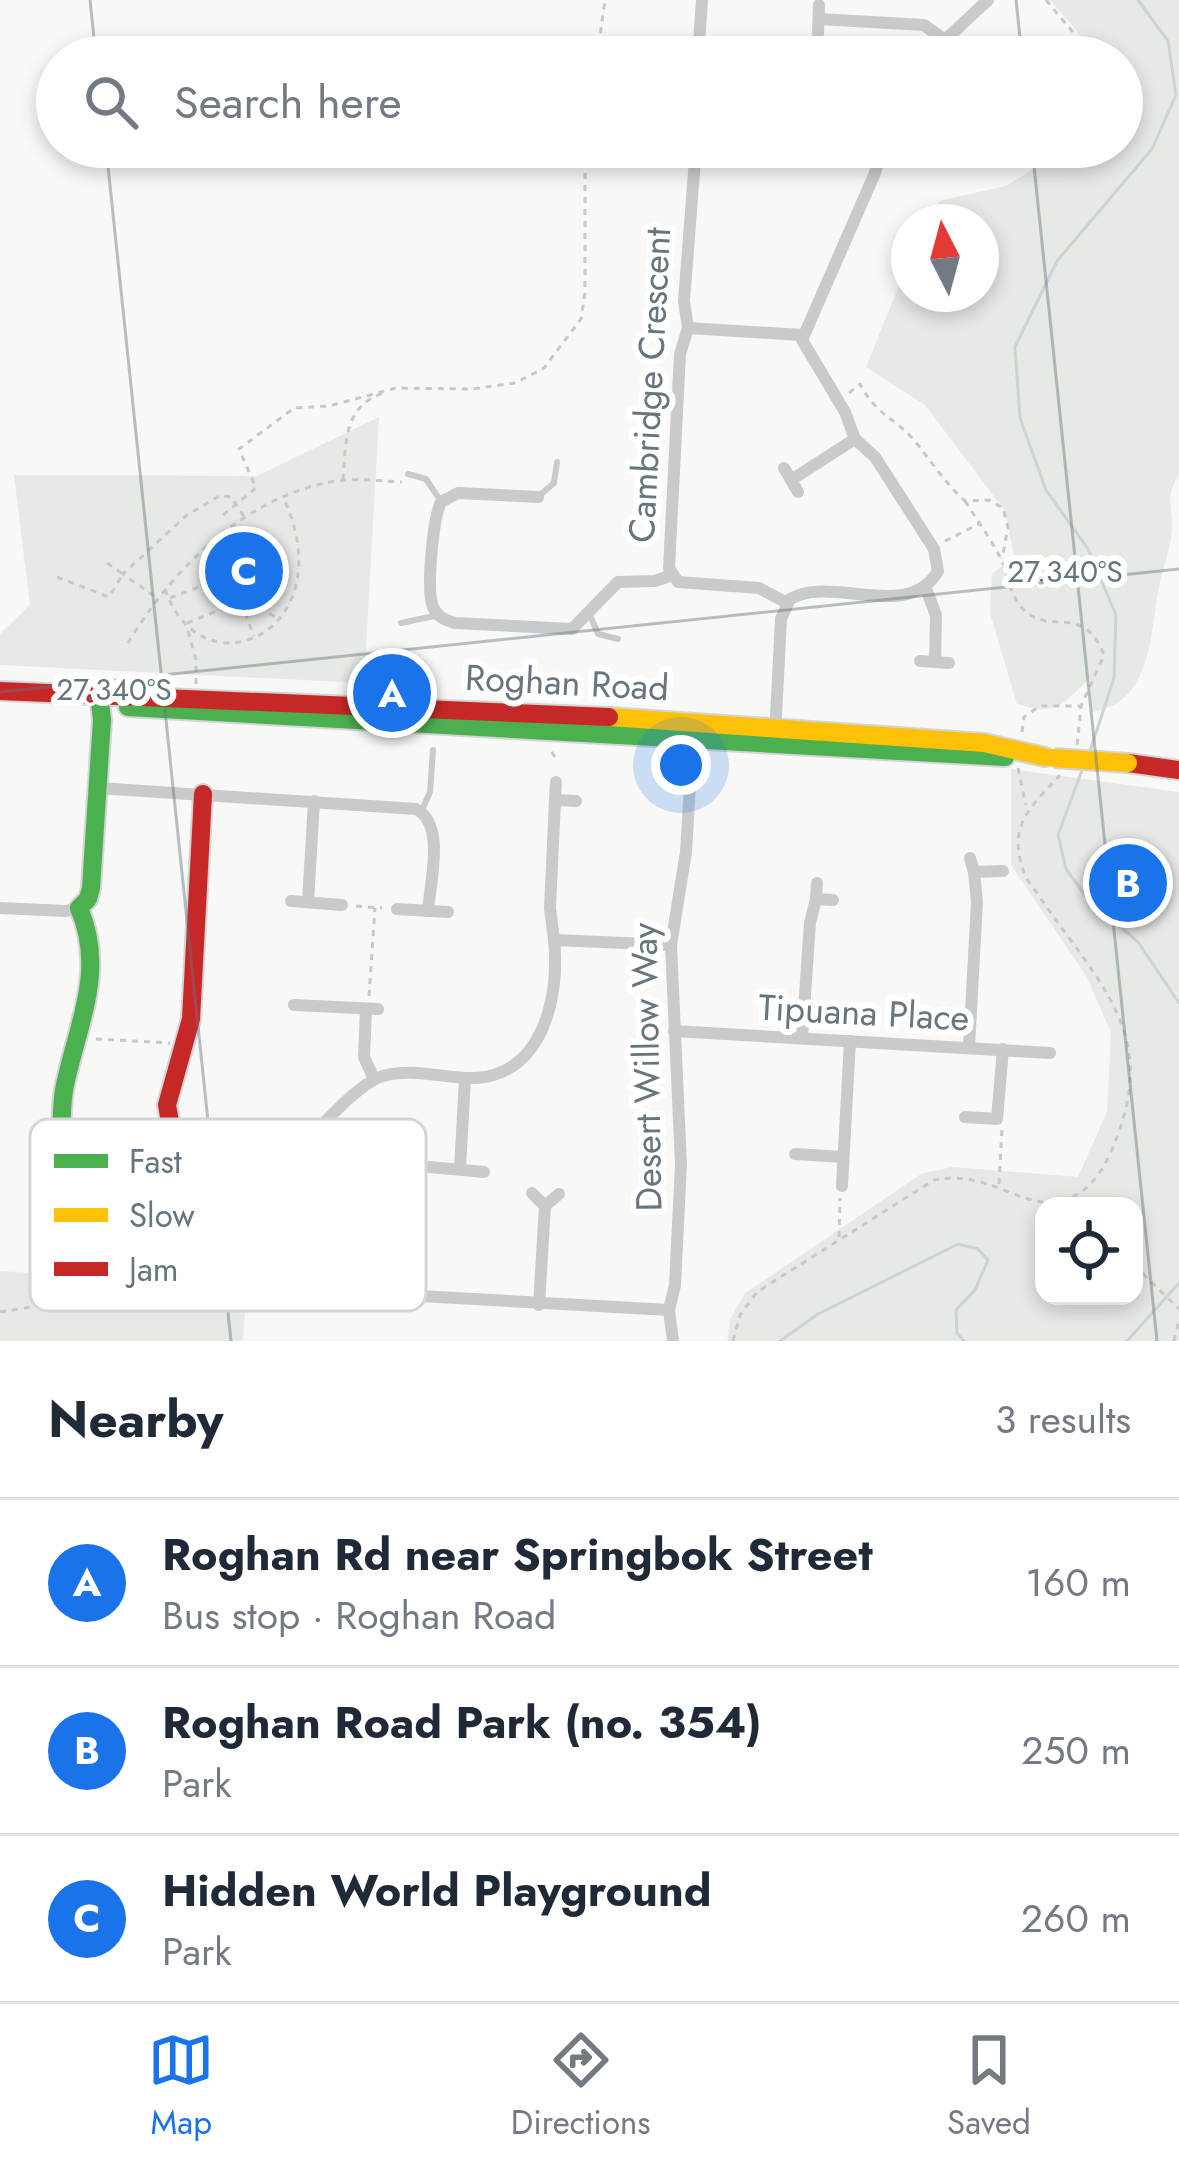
<!DOCTYPE html>
<meta charset="utf-8">
<style>
body{margin:0;font-family:Jost,sans-serif;background:#f2f2f3;color:#1f2937}
.controls{position:absolute;right:36px;bottom:36px;display:grid;overflow:hidden;border-radius:24px;box-shadow:0 6px 18px #0003}
.controls button{width:108px;height:108px;display:grid;place-items:center;padding:0;border:0;border-bottom:3px solid #e0e1e3;background:#fff;color:#1f2937;font:60px sans-serif}
.compass{position:absolute;left:891px;top:204px;width:108px;height:108px;border-radius:50%;background:#fff;box-shadow:0 6px 18px #0003;rotate:354deg}
.you{position:absolute;left:681px;top:765px;width:42px;height:42px;margin:-30px;border:9px solid #fff;border-radius:50%;background:#1a73e8;box-shadow:0 0 0 18px #1a73e833}
.badge{display:grid;place-items:center;width:78px;height:78px;border-radius:50%;background:#1a73e8;color:#fff;font-size:39px;font-weight:700}
.pin{position:absolute;translate:-50% -50%;border:6px solid #fff;box-shadow:0 3px 12px #0006}
.list{margin:0;padding:0;list-style:none}
h2{display:flex;justify-content:space-between;align-items:center;height:156px;margin:0;padding:0 48px;font-size:51px}
h2 small{font-size:39px;font-weight:400;color:#747a83}
.list li{display:grid;grid-template-columns:78px 1fr auto;gap:36px;align-items:center;box-sizing:border-box;height:168px;padding:0 48px;border-top:3px solid #e0e1e3}
.list b{display:block;font-size:45px;white-space:nowrap}
.list p{margin:0;font-size:39px;white-space:nowrap;color:#747a83}
.list em{font-size:39px;font-style:normal;color:#747a83}
.icon{flex:none;width:66px;height:66px;fill:none;stroke:currentColor;stroke-width:2;stroke-linecap:round;stroke-linejoin:round}
.map{position:relative;flex:none;width:1179px;height:1341px;overflow:hidden}
.search{position:absolute;background:#fff;box-shadow:0 6px 18px #0003;left:36px;right:36px;top:36px;height:132px;display:flex;align-items:center;gap:30px;box-sizing:border-box;padding:0 42px;border-radius:66px;color:#747a83;font-size:45px}
.sheet{height:660px;background:#fff}
nav{display:flex;justify-content:space-around;align-items:center;box-sizing:border-box;height:168px;border-top:3px solid #e0e1e3;background:#fff;font-size:33px;color:#747a83}
nav a{display:grid;justify-items:center;gap:6px}
nav .on{color:#1a73e8}
.map>svg:first-child{display:block}
.green{fill:#e7e9e5;fill-rule:evenodd}
.lines{fill:none;stroke-linecap:round;stroke-linejoin:round}
.stream{stroke:#ccd3d5;stroke-width:3}
.fast-casing{stroke:#d3d4d4;stroke-width:22}
.slow-casing{stroke:#d3d4d4;stroke-width:22}
.jam-casing{stroke:#d3d4d4;stroke-width:22}
.path{stroke:#c7c8c9;stroke-width:3;stroke-dasharray:6 6;stroke-linecap:butt}
.lane{stroke:#c9cacb;stroke-width:6}
.street{stroke:#c9cacb;stroke-width:12}
.fast{stroke:#4caf50;stroke-width:18}
.slow{stroke:#ffc107;stroke-width:18}
.jam{stroke:#c62828;stroke-width:18}
.slow-bridge-casing{stroke:#d3d4d4;stroke-width:22;stroke-linecap:butt}
.slow-bridge{stroke:#ffc107;stroke-width:18}
.ticks{fill:none;stroke:#66757e;stroke-width:3;stroke-opacity:0.45}
.labels{text-anchor:middle;dominant-baseline:central;stroke-width:12;stroke-linejoin:round;paint-order:stroke}
.street-label{font-size:36px;fill:#66757e;stroke:#fff}
.key{fill:#fff;stroke:#d1d6d8;stroke-width:3}
.key-label{font-size:33px;fill:#66757e}
.ticks-label{font-size:30px;text-anchor:middle;fill:#66757e;stroke:#fff;stroke-width:12;stroke-linejoin:round;paint-order:stroke}
</style>
<div class="map">
<svg width="1179" height="1341" viewBox="0 0 1179 1341">
<rect width="100%" height="100%" fill="#f8f8f7"/>
<g class="green">
<path d="M1050,0h129v475c-17,26 -3,36 -8,63 -3,18 -10,36 -13,54 -8,46 -8,113 -67,120l-1,-34c-29,27 -32,39 -73,26l-27,-91 2,-39 22,-17 -9,-46 -80,-106 -59,-38 43,-106v33h72v-72h-54l12,-21 67,-15 34,-21 30,-3 16,-15h36v-90h-33l-12,-26z"/>
<path d="M379,417l-15,266 -364,-18v-31l30,-29 -16,-130 243,1z"/>
<path d="M1011,769l168,23v549h-452l3,-21 14,-26 177,-120 31,-7 126,10 29,-65 4,-79 -24,-56 -76,-112zM1044,1206h90v90h-90z"/>
<path d="M0,1271l227,15 1,8 51,-7 2,9 -36,12 -2,33h-243z"/>
</g>
<g class="lines">
<g class="stream">
<path d="M1090,751l24,-73 2,-63 -28,-66 -42,-59 -26,-72 -5,-71 42,-86 95,-112 24,-54 -8,-54 -30,-41"/>
<path d="M1084,765l-26,70 8,34 21,29 51,44 41,61"/>
<path d="M780,1341l38,-27 140,-70 20,5 10,11 -13,30 -19,20 1,23 7,8"/>
<path d="M1127,1341l52,-58"/>
</g>
<g class="fast-casing">
<g id="fast">
<path d="M128,707l877,50"/>
<path d="M61,1170c2,-28 -2,-58 4,-85 13,-62 41,-114 14,-177l9,-9 3,-11 11,-168 -3,-26"/>
</g>
</g>
<g class="slow-casing">
<path id="slow" d="M609,717l375,26 61,14"/>
</g>
<g class="jam-casing">
<g id="jam">
<path d="M0,691l609,26"/>
<path d="M1128,763l51,7"/>
<path d="M61,1170l-4,83c25,14 85,28 103,0l11,-126 -4,-22 24,-86 12,-225"/>
</g>
</g>
<g class="path">
<path d="M1046,0l32,38 5,19"/>
<path d="M597,57l8,-57"/>
<path d="M849,393l11,-9c17,32 34,33 54,56 18,22 30,42 51,61l24,-1 14,8 5,19 -6,32"/>
<path d="M343,480c3,-37 0,-73 40,-87"/>
<path d="M965,501c12,19 26,38 36,58 8,17 9,39 24,52 26,24 59,-8 79,44l-23,51 -4,40"/>
<path d="M223,515l33,-27 -17,-39 55,-41 35,-2 67,-18 76,1 43,-6 29,-15 37,-49 4,-26v-146"/>
<path d="M945,541l34,-17"/>
<path d="M57,577l52,20 14,-23 -19,-13"/>
<path d="M165,589c35,106 180,45 119,-90"/>
<path d="M154,596l-31,-22 64,-59 34,-20 10,2 14,21"/>
<path d="M170,598l34,-13 77,34"/>
<path d="M236,606l8,4 10,26"/>
<path d="M187,623l52,-21"/>
<path d="M188,631l8,29v26"/>
<path d="M128,643c45,-75 117,-147 208,-162 22,-3 44,0 66,1"/>
<path d="M1022,732l2,-15 16,-11h40"/>
<path d="M555,757l-4,-6 4,-2"/>
<path d="M1018,768l8,37"/>
<path d="M356,906l26,2"/>
<path d="M369,996l6,-88"/>
<path d="M96,1039l74,4"/>
<path d="M999,1184l3,-56"/>
<path d="M839,1237l1,-39"/>
<path d="M1134,1265l45,44"/>
<path d="M0,1312l32,-5 22,-18 15,-5 86,5 49,15 73,-10 6,-6"/>
<path d="M733,1341l7,-26 17,-23 177,-112c54,-11 88,30 126,21 27,-6 40,-26 51,-49 38,-88 17,-134 -36,-206 -17,-22 -32,-45 -49,-68 -20,-51 1,-67 34,-103"/>
<path d="M1174,1341l5,-21"/>
</g>
<g class="lane">
<path d="M408,474l18,5 14,21"/>
<path d="M538,497l16,-14 3,-21"/>
<path d="M589,613l9,21 20,5"/>
<path d="M401,623l33,-7"/>
<path d="M422,810l8,-18 3,-42"/>
</g>
<g class="street">
<path d="M819,19l105,6 21,15"/>
<path d="M818,33l1,-28"/>
<path d="M698,57l4,-57"/>
<path d="M935,57l10,-17 43,-40"/>
<path d="M696,147l-12,154 4,27 -8,26 -11,214 9,14 81,6 28,15"/>
<path d="M1040,147h19"/>
<path d="M688,328l114,7"/>
<path d="M784,468l14,24"/>
<path d="M791,480l64,-41"/>
<path d="M538,497l-80,-4 -17,9c-8,17 -15,87 -8,105 4,10 12,13 22,16l117,6 46,-47 37,-1 17,-6"/>
<path d="M925,586l11,29 -1,47"/>
<path d="M920,661l29,2"/>
<path d="M775,735l6,-116 9,-20c42,-25 118,24 148,-28l-4,-22 -59,-92 -20,-18 -10,-27 -43,-72 73,-167 7,-26"/>
<path d="M556,782l-1,18 21,1"/>
<path d="M98,788l318,21c30,15 14,73 12,102"/>
<path d="M970,858l4,14 29,-1"/>
<path d="M817,883l-1,16 17,1"/>
<path d="M291,901l51,4"/>
<path d="M308,902l6,-101"/>
<path d="M0,908l66,3 13,-3"/>
<path d="M397,909l51,3"/>
<path d="M554,940l-4,-32 5,-108"/>
<path d="M294,1005l84,4"/>
<path d="M366,1009l-2,48 10,22"/>
<path d="M674,1031l376,22"/>
<path d="M802,1038l8,-115 6,-24"/>
<path d="M969,1047l8,-145 -3,-30"/>
<path d="M965,1117l32,2 6,-70"/>
<path d="M795,1154l48,3"/>
<path d="M429,1167l55,5"/>
<path d="M460,1169l5,-91"/>
<path d="M842,1186l8,-145"/>
<path d="M532,1193l13,13 14,-12"/>
<path d="M539,1305l6,-99"/>
<path d="M669,1310l-357,-20 -15,-5 -4,-17 10,-117c10,-20 58,-69 80,-75 29,-9 63,3 93,2 68,-4 84,-84 78,-138l117,5"/>
<path d="M673,1341l-4,-31 6,-25 6,-121 -10,-219 15,-93 7,-118"/>
</g>
<use href="#fast" class="fast"/>
<use href="#slow" class="slow"/>
<use href="#jam" class="jam"/>
<g class="slow-bridge-casing">
<path id="slow-bridge" d="M1054,758l74,5"/>
</g>
<use href="#slow-bridge" class="slow-bridge"/>
</g>
<path class="ticks" d="M90,0l6,57M1016,0l6,57M106,147l125,1194M1032,147l125,1194M0,692l1179,-123"/>
<g class="labels">
<g class="street-label">
<text transform="translate(649 385) rotate(-87)">Cambridge Crescent</text>
<text transform="translate(567 682) rotate(3)">Roghan Road</text>
<text transform="translate(864 1012) rotate(3)">Tipuana Place</text>
<text transform="translate(646 1067) rotate(-91)">Desert Willow Way</text>
</g>
</g>
<rect x="30" y="1119" width="396" height="192" rx="18" class="key"/>
<rect x="54" y="1154" width="54" height="14" fill="#4caf50"/>
<rect x="54" y="1208" width="54" height="14" fill="#ffc107"/>
<rect x="54" y="1262" width="54" height="14" fill="#c62828"/>
<g class="key-label">
<text x="129" y="1173">Fast</text>
<text x="129" y="1227">Slow</text>
<text x="129" y="1281">Jam</text>
</g>
<g class="ticks-label">
<text x="1065" y="582">27.340°S</text>
<text x="114" y="700">27.340°S</text>
</g>
</svg>
<div class="controls">
<button><svg class="icon" aria-label="locate" viewBox="0 0 24 24"><circle cx="12" cy="12" r="6"/><path d="M12 2v4M12 18v4M2 12h4M18 12h4"/></svg></button>
</div>
<svg class="compass" viewBox="-18 -18 36 36"><path d="M0-13l5 13h-10z" fill="#e53935"/><path d="M0 13l5-13h-10z" fill="#747a83"/></svg>
<div class="you"></div>
<div class="pin badge" style="left:392px;top:693px">A</div>
<div class="pin badge" style="left:1128px;top:883px">B</div>
<div class="pin badge" style="left:244px;top:571px">C</div>
<div class="search"><svg class="icon" aria-label="search" viewBox="0 0 24 24"><circle cx="10" cy="10" r="6"/><path d="M15 15l6 6"/></svg>Search here</div>
</div>
<section class="sheet">
<h2>Nearby<small>3 results</small></h2>
<ul class="list">
<li><span class="badge">A</span><div><b>Roghan Rd near Springbok Street</b><p>Bus stop · Roghan Road</p></div><em>160 m</em></li>
<li><span class="badge">B</span><div><b>Roghan Road Park (no. 354)</b><p>Park</p></div><em>250 m</em></li>
<li><span class="badge">C</span><div><b>Hidden World Playground</b><p>Park</p></div><em>260 m</em></li>
</ul>
</section>
<nav>
<a class="on"><svg class="icon" aria-label="map" viewBox="0 0 24 24"><path d="M3 6l6-2 6 2 6-2v14l-6 2-6-2-6 2zM9 4v14M15 6v14"/></svg>Map</a>
<a><svg class="icon" aria-label="directions" viewBox="0 0 24 24"><path d="M12 3l9 9-9 9-9-9zM9 14v-3h6M13 9l2 2-2 2"/></svg>Directions</a>
<a><svg class="icon" aria-label="saved" viewBox="0 0 24 24"><path d="M7 4h10v16l-5-4-5 4z"/></svg>Saved</a>
</nav>
